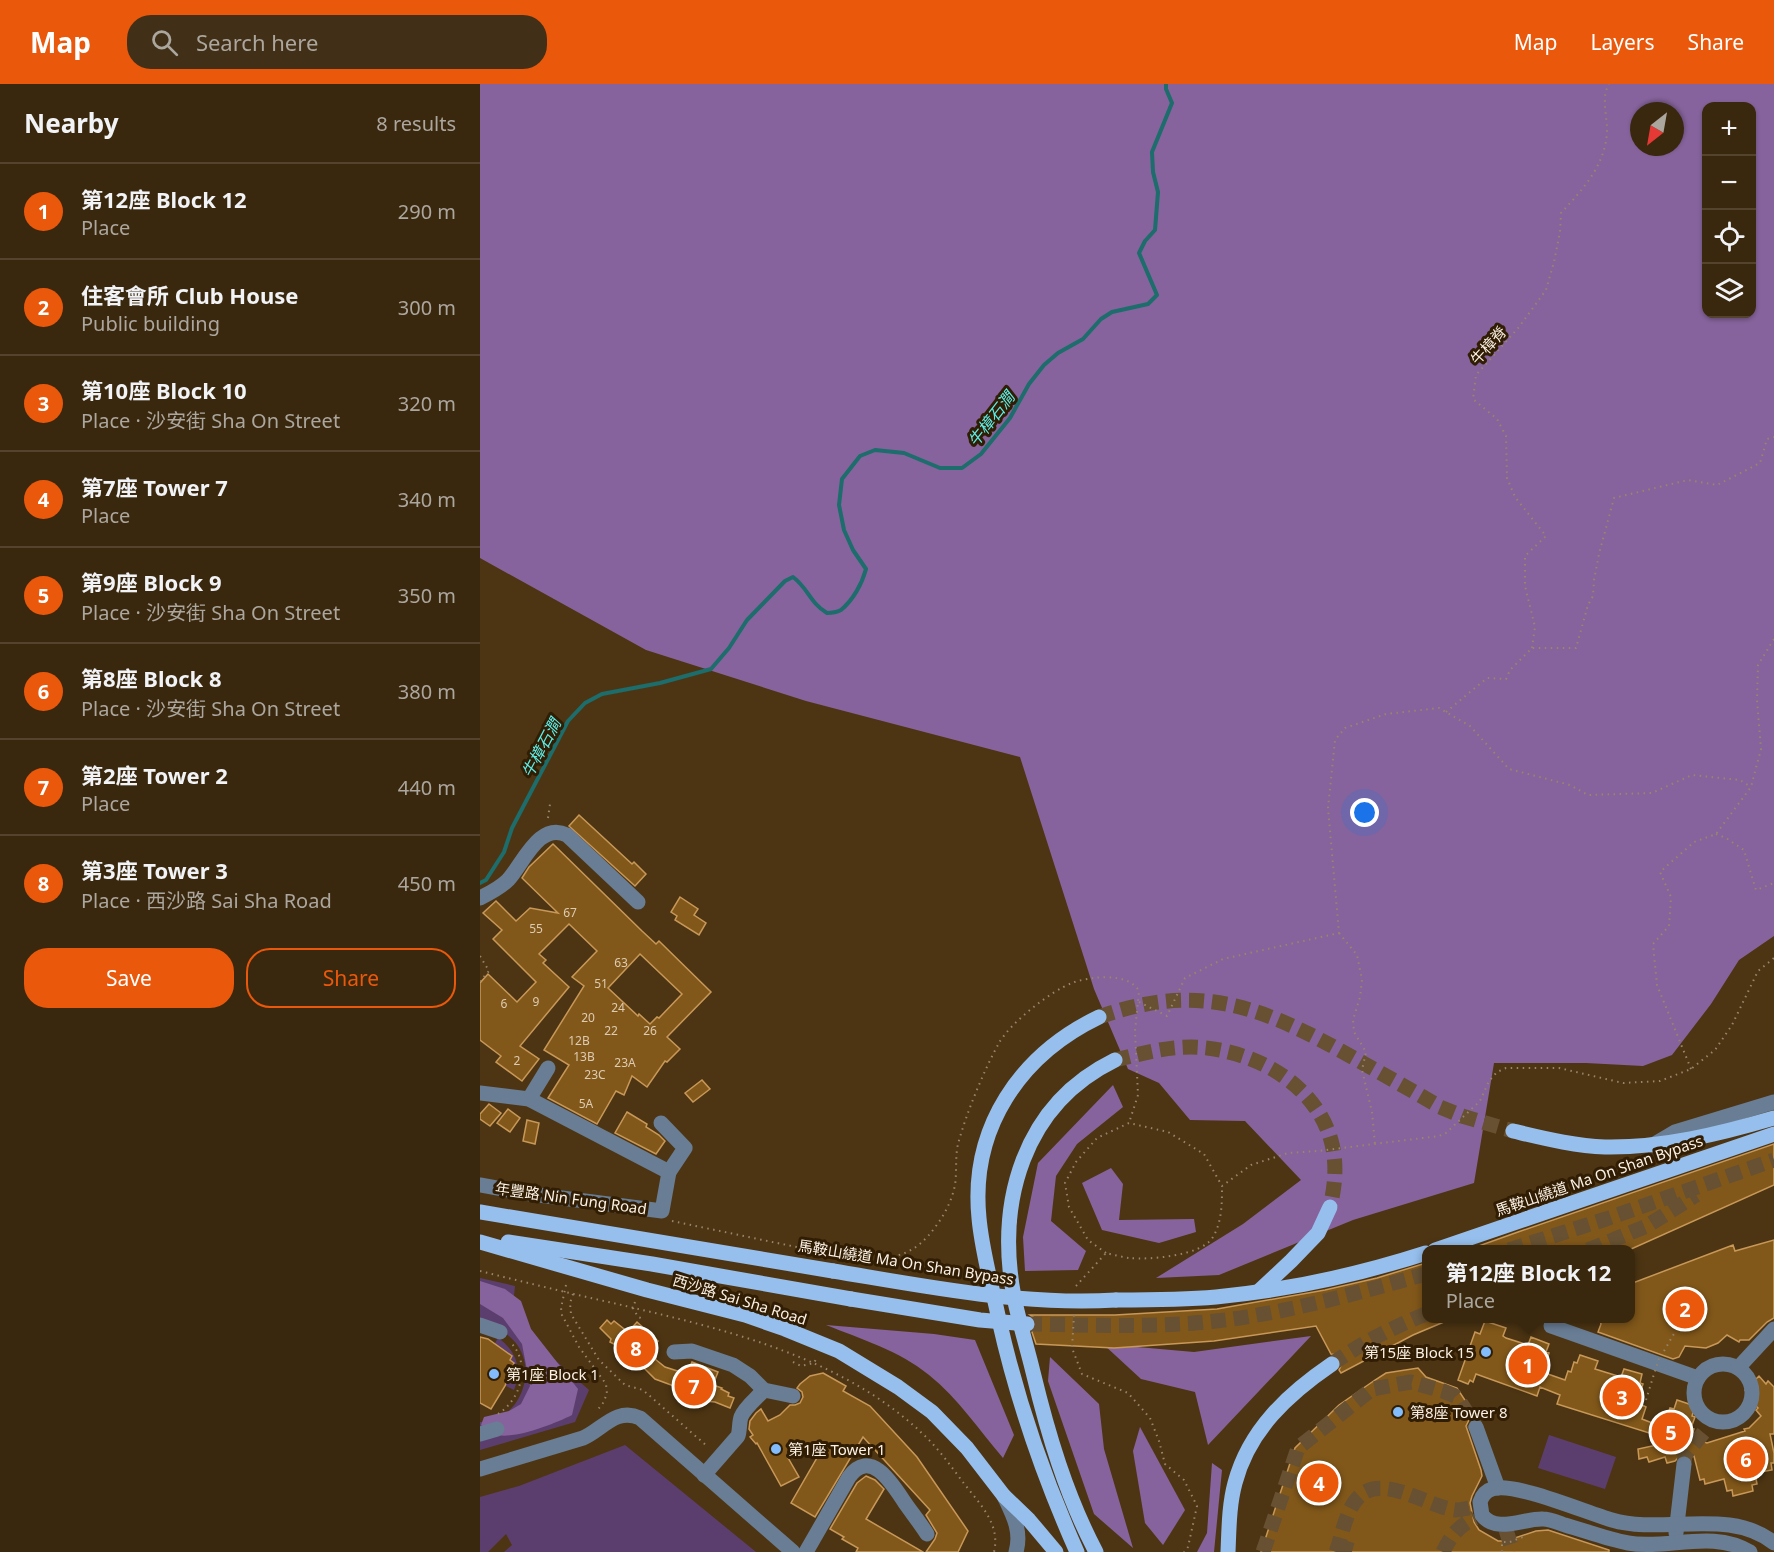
<!DOCTYPE html>
<meta charset="utf-8">
<style>
body{margin:0;font-family:"Noto Sans","Noto Sans TC",sans-serif;background:#413017;color:#f1f3f6}
.controls{position:absolute;right:18px;top:18px;display:grid;overflow:hidden;border-radius:12px;box-shadow:0 2px 4px #0004}
.controls button{width:54px;height:54px;display:grid;place-items:center;padding:0;border:0;border-bottom:2px solid #54442e;background:#3a280e;color:#f1f3f6;font:30px sans-serif}
.compass{position:absolute;left:1150px;top:18px;width:54px;height:54px;border-radius:50%;background:#3a280e;box-shadow:0 2px 4px #0004;rotate:211deg}
.you{position:absolute;left:885px;top:729px;width:21px;height:21px;margin:-15px;border:4px solid #fff;border-radius:50%;background:#1a73e8;box-shadow:0 0 0 9px #1a73e833}
.badge{display:grid;place-items:center;width:39px;height:39px;border-radius:50%;background:#ea580c;color:#fff;font-size:20px;font-weight:700}
.pin{position:absolute;translate:-50% -50%;border:3px solid #fff;box-shadow:0 2px 6px #0006}
.popup{position:absolute;left:942px;top:1161px;width:213px;height:78px;box-sizing:border-box;display:grid;place-content:center;border-radius:12px;background:#3a280e;filter:drop-shadow(0 2px 4px #0005);font-size:20px;white-space:nowrap;color:#aba69e}
.popup b{font-size:22px;color:#f1f3f6}
.popup::after{content:'';position:absolute;left:50%;top:100%;margin-left:-12px;border:12px solid transparent;border-top-color:#3a280e}
.list{margin:0;padding:0;list-style:none}
h2{display:flex;justify-content:space-between;align-items:center;height:78px;margin:0;padding:0 24px;font-size:26px}
h2 small{font-size:20px;font-weight:400;color:#aba69e}
.list li{display:grid;grid-template-columns:39px 1fr auto;gap:18px;align-items:center;box-sizing:border-box;height:96px;padding:0 24px;border-top:2px solid #54442e}
.list b{display:block;font-size:22px;white-space:nowrap}
.list p{margin:0;font-size:20px;white-space:nowrap;color:#aba69e}
.list em{font-size:20px;font-style:normal;color:#aba69e}
.actions{display:flex;gap:12px;padding:18px 24px}
.actions a{flex:1;padding:14px 0;border:2px solid #ea580c;border-radius:24px;text-align:center;font-size:21px;color:#ea580c}
.actions .main{background:#ea580c;color:#fff}
.icon{flex:none;width:33px;height:33px;fill:none;stroke:currentColor;stroke-width:2;stroke-linecap:round;stroke-linejoin:round}
.map{position:relative;flex:none;width:1294px;height:1468px;overflow:hidden}
header{display:flex;align-items:center;gap:36px;box-sizing:border-box;height:84px;padding:0 30px;background:#ea580c;color:#fff}
header strong{font-size:28px}
nav{display:flex;gap:33px;margin-inline-start:auto;font-size:21px}
.search{width:420px;height:54px;background:#413017;display:flex;align-items:center;gap:15px;box-sizing:border-box;padding:0 21px;border-radius:24px;color:#aba69e;font-size:22px}
main{display:flex}
aside{flex:1;background:#3a280e}
.map>svg:first-child{display:block}
.green{fill:#5c3e6e}
.forest{fill:#86639c;fill-rule:evenodd}
.lines{fill:none;stroke-linecap:round;stroke-linejoin:round}
.stream{stroke:#1c6d6b;stroke-width:4}
.building{fill:#82581a;stroke:#c89859;stroke-width:1.5;fill-rule:evenodd}
.minor-tunnel{stroke:#675132;stroke-width:15;stroke-dasharray:15 8;stroke-linecap:butt}
.major-tunnel{stroke:#675132;stroke-width:15;stroke-dasharray:15 8;stroke-linecap:butt}
.path{stroke:#97856c;stroke-width:2;stroke-dasharray:1.5 4.5;stroke-linecap:butt}
.minor{stroke:#697d94;stroke-width:15}
.major{stroke:#96bfed;stroke-width:15}
.path-bridge{stroke:#97856c;stroke-width:2;stroke-dasharray:1.5 4.5;stroke-linecap:butt}
.major-bridge{stroke:#96bfed;stroke-width:15}
.poi-dot{fill:#83bcfb;stroke:#301d03;stroke-width:2}
.labels{text-anchor:middle;dominant-baseline:central;stroke-width:6;stroke-linejoin:round;paint-order:stroke}
.number-label{font-size:12px;fill:#ddcbb2}
.street-label{font-size:15px;fill:#fbf1e4;stroke:#301d03}
.poi-label{font-size:15px;fill:#fbf1e4;stroke:#301d03;text-anchor:start}
.water-label{font-size:16px;font-style:italic;fill:#5deee9;stroke:#301d03}
</style>
<header>
<strong>Map</strong>
<div class="search"><svg class="icon" aria-label="search" viewBox="0 0 24 24"><circle cx="10" cy="10" r="6"/><path d="M15 15l6 6"/></svg>Search here</div>
<nav><a>Map</a><a>Layers</a><a>Share</a></nav>
</header>
<main>
<aside>
<h2>Nearby<small>8 results</small></h2>
<ul class="list">
<li><span class="badge">1</span><div><b>第12座 Block 12</b><p>Place</p></div><em>290 m</em></li>
<li><span class="badge">2</span><div><b>住客會所 Club House</b><p>Public building</p></div><em>300 m</em></li>
<li><span class="badge">3</span><div><b>第10座 Block 10</b><p>Place · 沙安街 Sha On Street</p></div><em>320 m</em></li>
<li><span class="badge">4</span><div><b>第7座 Tower 7</b><p>Place</p></div><em>340 m</em></li>
<li><span class="badge">5</span><div><b>第9座 Block 9</b><p>Place · 沙安街 Sha On Street</p></div><em>350 m</em></li>
<li><span class="badge">6</span><div><b>第8座 Block 8</b><p>Place · 沙安街 Sha On Street</p></div><em>380 m</em></li>
<li><span class="badge">7</span><div><b>第2座 Tower 2</b><p>Place</p></div><em>440 m</em></li>
<li><span class="badge">8</span><div><b>第3座 Tower 3</b><p>Place · 西沙路 Sai Sha Road</p></div><em>450 m</em></li>
</ul>
<div class="actions"><a class="main">Save</a><a>Share</a></div>
</aside>
<div class="map">
<svg width="1294" height="1468" viewBox="0 0 1294 1468">
<rect width="100%" height="100%" fill="#4d3513"/>
<g class="green">
<path d="M0,1194l35,8 -1,10 17,43 58,51 -14,32 -95,28v-28c4,0 10,0 14,-2 30,-11 42,-53 21,-78 -9,-11 -23,-16 -35,-22z"/>
<path d="M18,1254c19,13 24,31 16,52l-14,-7 -6,-38z"/>
<path d="M1069,1351l67,22 -11,32 -67,-21z"/>
<path d="M145,1361l131,107h-252l8,-7 -6,-11 -18,18h-8v-55l39,-11z"/>
</g>
<g class="forest">
<path d="M0,0h1294v852l-35,24 -28,44 -39,51 -29,11 -57,-3h-92l-20,120 -121,37 -134,55 -63,3 87,-54 58,-44 -56,-59 -55,-1 -31,-37 -31,-14 -34,-80 -74,-232 -214,-56 -160,-51 -166,-92zM1226,22h46v208h-46zM1159,27h36v36h-36z"/>
<path d="M633,1001l10,22 -46,37 -21,32 -5,45 35,30 -8,19 -53,1 -2,-34 15,-74z"/>
<path d="M631,1084l12,16 -4,36 75,-1 2,13 -37,11 -57,-13 -20,-47z"/>
<path d="M0,1197l25,8 16,12 10,28 47,60 -6,26c-18,9 -60,26 -79,19 -4,-1 -8,-6 -12,-9l3,-8 25,-6 12,-7 9,-18 -8,-42 -19,-26 -23,-14z"/>
<path d="M346,1241l108,9 41,6 39,95 -11,23c-24,-28 -45,-60 -74,-83 -29,-24 -68,-36 -103,-50z"/>
<path d="M831,1252l-103,109 -13,-53 -54,-13 -38,-35 91,8z"/>
<path d="M570,1273l49,47 5,45 29,99 -39,-34 -46,-133z"/>
<path d="M660,1343l45,83 -22,35 -18,-22 -12,-72z"/>
<path d="M732,1379l10,7 -8,82h-17l10,-19z"/>
</g>
<g class="lines">
<path class="stream" d="M0,799l6,-3 18,-28 8,-24 56,-107 17,-18 17,-9 58,-11 51,-14 18,-21 18,-28 38,-39 8,-4c15,11 17,26 34,36 4,0 10,-1 14,-3 12,-10 21,-26 25,-41l-13,-19 -9,-20 -5,-25 3,-26 18,-23 15,-6 29,3 36,15h22l19,-14 29,-36 19,-34 15,-19 14,-12 25,-14 18,-20 11,-7 36,-8 9,-9 -18,-42 6,-12 10,-11 3,-38 -5,-20 -1,-20 20,-49 -6,-14v-5"/>
</g>
<g class="building">
<path d="M99,731l53,49 2,-2 12,12 -11,12 -66,-60z"/>
<path d="M73,760l89,87 14,13 3,-3 52,51 -44,45 13,12 -13,13 -2,-1 -18,26 -15,-11 -8,19 -8,-4 -19,33 -49,-26 21,-33 -25,-15 40,-64 -12,-9 25,-26 -28,-27 -30,30 7,6 -3,3 26,24 -49,59 19,13 -17,22 -26,-19 5,-6 -21,-16v-57l8,-9 29,28 19,-20 -43,-43 9,-9 -19,-17 13,-12 20,20 14,-13 28,5 -36,-35 7,-11zM160,870l42,40 -23,24 -2,-1 -7,7 -11,-10 -1,2 -30,-28z"/>
<path d="M200,813l18,12 -4,6 12,8 -7,12 -24,-15 2,-4 -6,-4z"/>
<path d="M222,996l8,9 -17,13 -8,-9z"/>
<path d="M9,1020l12,9 -11,13 -10,-7v-5z"/>
<path d="M28,1025l12,9 -10,14 -13,-9z"/>
<path d="M147,1028l20,12 -1,3 13,8 6,6 -9,13 -41,-21z"/>
<path d="M47,1036l12,3 -4,21 -12,-3z"/>
<path d="M1294,1060v41l-145,65h-156v-2l45,-16z"/>
<path d="M1294,1156v78l-7,4 -18,18h-9l-1,2 -12,-7 -9,8 -12,5 -21,-2 -6,11 -6,2 -75,-27 3,-8 -2,-6h31v-34l103,-39 2,6z"/>
<path d="M946,1179v55l25,1 -38,16 -72,38 -2,-3 3,-6 -2,-5 -3,-4 -6,-1 -15,-28 -102,15 -100,7 -78,-4 -4,-12 5,-8 -1,-5 -6,-4h85l102,-6 108,-19 52,-12z"/>
<path d="M127,1236l4,4 3,-3 14,11 9,-10 21,19 -10,12 8,5 -1,1 10,8 22,7 5,-12 26,10 -5,13 9,3 -1,1 8,4 -1,3 6,2 -4,10 -15,-6 -10,-1v-2l-22,-8 -9,-1v-4l-19,-7 -11,-11 -17,-9 2,-3 -11,-10 -8,-4 1,-3 -11,-11z"/>
<path d="M1005,1237l21,7 -3,8 3,2 22,7 3,-8 18,7 -3,8 3,1 -3,9 3,1 -4,10 20,7 3,-9 3,1 3,-10 3,1 3,-8 18,6 -3,8 26,8 3,-8 18,5 -2,9 3,1 -3,9 3,1 -3,10 6,3 -4,12 18,7 3,-8 3,1 4,-11 4,1 3,-9 18,6 -3,10 3,1 -4,11 3,1 -3,9 16,5 38,-12 -1,-2 5,-1 12,-12 -5,-6 2,-2 -9,-9 3,-2 -7,-7 14,-14 7,8 2,-3 6,6v47h-4l4,19v10h-3l1,7 -17,3 2,11 -5,1 1,6 -20,5 -1,-6 -5,1 -3,-12 -19,5 -1,-5 -4,1 -6,-24 -3,1 -5,-3 -5,1 -6,6 -8,2 -2,-6 -16,5 -2,-5 -8,2 -1,-10 37,-8 -118,-37 3,-9 -20,-8 -3,9 -61,-22 -3,8 -3,-2 -2,4 -10,-4 17,-48 5,2z"/>
<path d="M0,1253l8,2 24,17 -2,4 4,3 -9,23 -14,23 -11,-6z"/>
<path d="M938,1284l8,9 31,11 19,29 -7,3 -3,6 15,44 1,6 -10,20 -2,7 4,19 5,8 19,11h8l30,-10 12,-1 61,20v2h-348l34,-104 44,-43 36,-25 11,-7z"/>
<path d="M343,1289l23,13 -3,5 27,15 47,51 51,74 -10,21h-32l9,-13 2,-6 -11,-18 4,-5 -67,-73 -48,80 -24,-14 27,-47 -15,-9 -16,9 12,21 -18,9 -24,-43 -1,1 -6,-7 3,-2 -4,-6 1,-8 6,-8 5,-4 7,12 12,-6 10,-10h5l5,-2 3,-6 -1,-5 -5,-4 3,-4 10,-8z"/>
<path d="M386,1392l9,4 9,9 -18,30 57,33h-67l2,-4 -16,-9 2,-2 -14,-8 27,-46z"/>
</g>
<g class="lines">
<g class="minor-tunnel">
<path d="M1204,1380l1,-9 19,-23"/>
<path d="M1026,1446l7,22"/>
<path d="M858,1462l20,6"/>
<path d="M783,1468l35,-104 74,-59 39,-7 32,9 12,5 5,6 16,25"/>
<path d="M856,1468c6,-16 9,-38 20,-52 23,-30 71,7 100,10 5,0 12,-2 18,-3"/>
<path d="M963,1468c7,-15 16,-27 32,-34"/>
</g>
<g class="major-tunnel">
<path d="M619,933c101,-36 164,-10 253,40 29,16 59,33 88,50l22,9 51,15"/>
<path d="M635,976c25,-6 50,-13 76,-13 59,1 126,35 141,97 5,21 3,42 -2,63"/>
<path d="M1029,1166l97,-31 168,-59"/>
<path d="M1108,1166l59,-24 49,-31"/>
<path d="M547,1240c63,1 126,4 189,-3 71,-8 141,-28 210,-47"/>
<path d="M852,1280c28,-20 61,-37 94,-50"/>
</g>
<g class="path">
<path d="M1052,564l3,-21 -10,-41v-30l21,-20 -31,-39 -8,-19 -1,-42 -9,-17 -24,-20 3,-24 43,-48 27,-37 8,-28 6,-30 1,-19c22,-24 45,-48 46,-83 0,-15 -6,-33 2,-46"/>
<path d="M966,628l41,-34 19,1 4,-9 22,-22h44l12,-43 5,-9 1,-16 5,-26 15,-56 74,-18 29,5 43,-22 7,-24 7,-2"/>
<path d="M68,734l2,-14"/>
<path d="M1236,750l10,4 18,12 12,40 18,-7"/>
<path d="M859,849l18,22 5,25 -2,17 -7,23 1,12 12,20 -4,18 10,42 3,32"/>
<path d="M0,872l9,15 -9,10"/>
<path d="M659,918l28,14 18,-38 38,-19 116,-26 -11,-125 7,-68 10,-12 41,-14 53,-6 31,18 39,43 61,16 18,10 64,-2 40,-18 48,5 11,7"/>
<path d="M1211,985l-34,-84 -4,-41 16,-18 2,-29 -11,-25 34,-30 22,-8 35,-47 10,-38 -4,-49 1,-35 16,-26"/>
<path d="M192,1137l177,37"/>
<path d="M626,1169l-18,-13 -19,-33 -4,-24 11,-21 21,-24 32,-15 39,9 36,22 18,32 29,-21 37,-12 30,-2 121,-15 7,-3 34,-32 9,-20 8,-9 9,-4h53l64,15 37,-2 31,-12 24,-19 17,-25 26,-54 16,-13"/>
<path d="M377,1175c36,0 57,-2 79,-33 9,-12 16,-26 19,-41 2,-13 0,-28 3,-41 8,-30 26,-74 41,-101 11,-20 52,-52 73,-60 7,-3 15,-4 22,-5 15,-2 37,-1 45,13l-4,40 3,64 -9,28"/>
<path d="M0,1187c44,11 88,22 133,32 110,26 231,53 314,135 13,13 24,28 35,43 16,21 39,42 32,71"/>
<path d="M86,1201l-5,23 1,7 17,32 27,37 1,10 -4,9 -7,9"/>
<path d="M596,1202l30,-33c8,2 16,4 23,5 20,2 73,-2 84,-21 9,-15 9,-34 9,-50"/>
<path d="M93,1210l-3,9 1,11 28,46 26,25 18,5 65,57"/>
<path d="M155,1218l-2,6 5,9 6,2"/>
<path d="M594,1231l-2,33 10,26 46,19 22,25 9,23 6,23 19,16 13,26 -9,41 -4,5"/>
<path d="M1184,1267l11,-19"/>
<path d="M313,1278l8,4 13,-3 3,-6"/>
<path d="M18,1330c24,-15 33,-52 12,-72"/>
<path d="M1022,1468v-10h8l15,-6"/>
</g>
<g class="minor">
<path d="M0,814c10,-5 20,-10 28,-18 15,-16 31,-59 59,-45l71,67"/>
<path d="M0,1009l49,6 140,73 -7,39 -131,-17 -51,-9"/>
<path d="M49,1015l19,-31"/>
<path d="M181,1039l24,25 -16,24"/>
<path d="M1173,1061l22,-13 99,-30"/>
<path d="M0,1241l20,7"/>
<path d="M1071,1242l147,52"/>
<path d="M194,1268l18,-1 41,14 17,11 14,14 29,6"/>
<circle cx="1243" cy="1309" r="29"/>
<path d="M1258,1284l36,-39"/>
<path d="M996,1343l22,61"/>
<path d="M0,1350l17,-5"/>
<path d="M0,1385l103,-31c19,-8 33,-31 57,-20l153,134"/>
<path d="M224,1391l34,-39c2,-6 1,-13 3,-19 4,-10 16,-19 23,-27"/>
<path d="M524,1412c9,19 18,35 12,56"/>
<path d="M1196,1449l8,-69"/>
<path d="M326,1468l43,-75c22,-30 44,8 56,26 7,10 15,20 22,31"/>
<path d="M1270,1468c-38,-23 -82,-2 -122,-9 -21,-4 -42,-12 -63,-18 -6,-2 -15,-6 -22,-6 -19,-1 -47,15 -61,-4l-2,-13c2,-6 5,-11 12,-13 21,-8 95,24 120,31 50,15 118,-13 162,23"/>
</g>
<g class="major">
<path d="M1033,1047c30,7 61,15 92,16 57,1 115,-13 169,-29"/>
<path d="M0,1128l353,59"/>
<path d="M0,1158l167,48 98,25 40,14 54,22 59,36 34,25 35,36 37,48 25,24 27,32"/>
<path d="M28,1158l144,22 199,35"/>
<path d="M955,1166l339,-116"/>
<path d="M779,1207l32,-30 27,-28 12,-26"/>
<path d="M636,1216c33,0 67,0 100,-3 72,-7 142,-22 210,-44"/>
<path d="M597,1468c-33,-74 -60,-152 -78,-232 -7,-34 -17,-68 -20,-102 -9,-90 41,-163 120,-201"/>
<path d="M616,1468c-30,-57 -48,-118 -63,-180 -6,-25 -14,-50 -19,-75 -18,-95 9,-192 101,-237"/>
<path d="M748,1468c1,-23 1,-47 7,-69 14,-53 53,-89 97,-119"/>
</g>
<path class="path-bridge" d="M1166,1316l13,-42"/>
<g class="major-bridge">
<path d="M353,1187c91,15 190,35 283,29"/>
<path d="M371,1215l129,21 47,4"/>
</g>
</g>
<g class="poi-dot">
<circle cx="1006" cy="1268" r="6"/>
<circle cx="14" cy="1290" r="6"/>
<circle cx="918" cy="1328" r="6"/>
<circle cx="296" cy="1365" r="6"/>
</g>
<g class="labels">
<g class="number-label">
<text x="90" y="828">67</text>
<text x="56" y="844">55</text>
<text x="141" y="878">63</text>
<text x="121" y="899">51</text>
<text x="56" y="917">9</text>
<text x="24" y="919">6</text>
<text x="138" y="923">24</text>
<text x="108" y="933">20</text>
<text x="131" y="946">22</text>
<text x="170" y="946">26</text>
<text x="99" y="956">12B</text>
<text x="104" y="972">13B</text>
<text x="37" y="976">2</text>
<text x="145" y="978">23A</text>
<text x="115" y="990">23C</text>
<text x="106" y="1019">5A</text>
</g>
<g class="street-label">
<text transform="translate(1008 261) rotate(-48)">牛樟脊</text>
<text transform="translate(1119 1091) rotate(-19)">馬鞍山繞道 Ma On Shan Bypass</text>
<text transform="translate(91 1114) rotate(8)">年豐路 Nin Fung Road</text>
<text transform="translate(426 1178) rotate(9)">馬鞍山繞道 Ma On Shan Bypass</text>
<text transform="translate(260 1215) rotate(17)">西沙路 Sai Sha Road</text>
</g>
<g class="poi-label">
<text x="994" y="1268" text-anchor="end">第15座 Block 15</text>
<text x="26" y="1290">第1座 Block 1</text>
<text x="930" y="1328">第8座 Tower 8</text>
<text x="308" y="1365">第1座 Tower 1</text>
</g>
<g class="water-label">
<text transform="translate(511 335) rotate(-52)">牛樟石澗</text>
<text transform="translate(61 664) rotate(-62)">牛樟石澗</text>
</g>
</g>
</svg>
<div class="controls">
<button>+</button>
<button>−</button>
<button><svg class="icon" aria-label="locate" viewBox="0 0 24 24"><circle cx="12" cy="12" r="6"/><path d="M12 2v4M12 18v4M2 12h4M18 12h4"/></svg></button>
<button><svg class="icon" aria-label="layers" viewBox="0 0 24 24"><path d="M12 4l9 5-9 5-9-5zM3 14l9 5 9-5"/></svg></button>
</div>
<svg class="compass" viewBox="-18 -18 36 36"><path d="M0-13l5 13h-10z" fill="#e53935"/><path d="M0 13l5-13h-10z" fill="#aba69e"/></svg>
<div class="you"></div>
<div class="pin badge" style="left:1048px;top:1281px">1</div>
<div class="popup"><b>第12座 Block 12</b>Place</div>
<div class="pin badge" style="left:1205px;top:1225px">2</div>
<div class="pin badge" style="left:1142px;top:1313px">3</div>
<div class="pin badge" style="left:839px;top:1399px">4</div>
<div class="pin badge" style="left:1191px;top:1348px">5</div>
<div class="pin badge" style="left:1266px;top:1375px">6</div>
<div class="pin badge" style="left:214px;top:1302px">7</div>
<div class="pin badge" style="left:156px;top:1264px">8</div>
</div>
</main>
